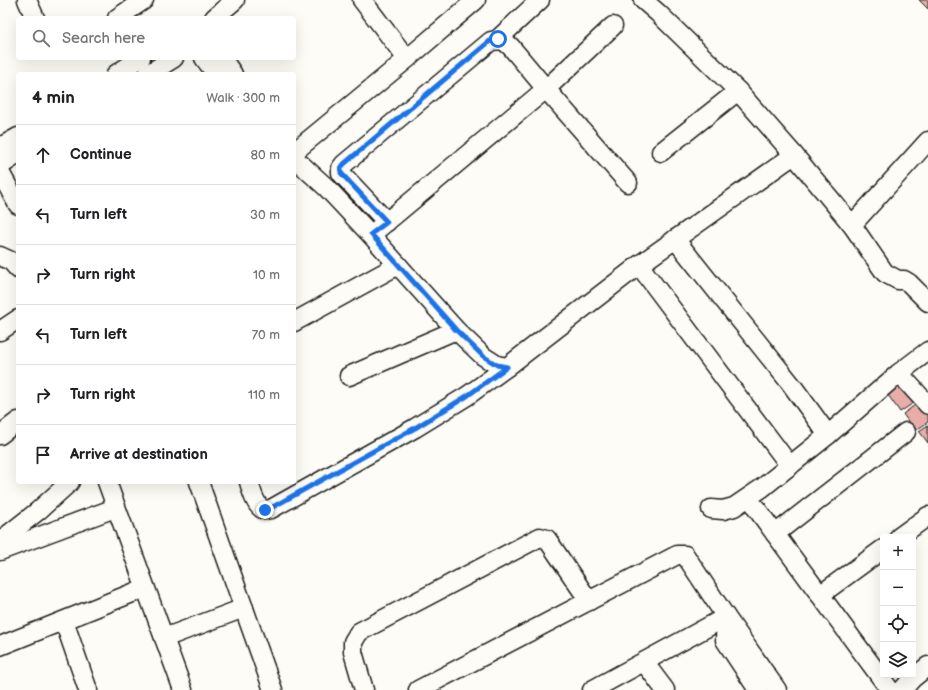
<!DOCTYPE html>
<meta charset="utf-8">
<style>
body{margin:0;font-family:"Balsamiq Sans",sans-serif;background:#f6f6f6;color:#202124}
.controls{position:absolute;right:12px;bottom:12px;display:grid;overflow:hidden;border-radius:4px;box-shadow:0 4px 16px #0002}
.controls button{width:36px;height:36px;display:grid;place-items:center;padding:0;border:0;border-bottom:1px solid #e0e0e0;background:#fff;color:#202124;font:20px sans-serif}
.stop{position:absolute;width:12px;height:12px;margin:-9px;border:3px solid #1a73e8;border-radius:50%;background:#fff}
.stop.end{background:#1a73e8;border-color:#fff;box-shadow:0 1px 4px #0008}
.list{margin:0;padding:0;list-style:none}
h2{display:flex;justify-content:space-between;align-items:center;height:52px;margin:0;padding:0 16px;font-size:17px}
h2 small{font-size:13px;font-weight:400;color:#757577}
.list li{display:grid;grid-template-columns:26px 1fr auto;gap:12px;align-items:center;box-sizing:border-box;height:60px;padding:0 16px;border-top:1px solid #e0e0e0}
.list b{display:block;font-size:15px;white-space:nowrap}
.list em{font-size:13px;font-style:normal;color:#757577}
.icon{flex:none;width:22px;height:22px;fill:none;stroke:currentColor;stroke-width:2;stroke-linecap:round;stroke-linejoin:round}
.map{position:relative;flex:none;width:928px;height:690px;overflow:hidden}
.search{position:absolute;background:#fff;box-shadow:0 4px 16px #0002;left:16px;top:16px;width:280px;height:44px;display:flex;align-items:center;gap:10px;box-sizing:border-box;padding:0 14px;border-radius:4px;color:#757577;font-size:15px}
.panel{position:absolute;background:#fff;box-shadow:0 4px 16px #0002;left:16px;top:72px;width:280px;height:412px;border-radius:4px}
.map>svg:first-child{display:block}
.building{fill:#e8ada9;stroke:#1c1c1c}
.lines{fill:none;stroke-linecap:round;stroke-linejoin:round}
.minor-casing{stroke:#1c1c1c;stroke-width:21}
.minor{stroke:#fdfcf7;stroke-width:18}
.route{stroke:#1a73e8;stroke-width:5}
</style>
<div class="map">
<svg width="928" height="690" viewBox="0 0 928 690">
<rect width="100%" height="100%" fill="#fdfcf7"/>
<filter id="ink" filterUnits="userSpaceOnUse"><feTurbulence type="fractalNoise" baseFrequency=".025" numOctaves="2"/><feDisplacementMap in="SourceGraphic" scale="8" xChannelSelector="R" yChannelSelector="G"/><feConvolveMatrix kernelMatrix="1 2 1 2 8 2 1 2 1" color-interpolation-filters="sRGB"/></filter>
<g filter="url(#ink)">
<g class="building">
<path d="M919,0h9v9z"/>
<path d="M905,382l13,18 -18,12 -12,-17z"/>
<path d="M919,402l9,12v8l-13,9 -12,-17z"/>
<path d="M928,425v18l-9,-12z"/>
</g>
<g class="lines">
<g class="minor-casing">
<g id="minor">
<path d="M27,0l8,18"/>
<path d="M362,0l45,59"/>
<path d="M643,0l15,13 80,78 56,64 58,70 33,48 13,7h6l5,3 19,19"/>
<path d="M117,18l27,-18"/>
<path d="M214,18l21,-18"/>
<path d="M498,39l42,-39"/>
<path d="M204,58l12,16"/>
<path d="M222,58l11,16"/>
<path d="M116,74l25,-16"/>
<path d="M148,74l26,-16"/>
<path d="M0,147l18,-10"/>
<path d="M294,152l113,-93 69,-59"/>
<path d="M661,152l77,-61"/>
<path d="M294,158l33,30 44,47 85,95 27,26 14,9 10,2 132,-102 155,-110"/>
<path d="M0,166l18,-12"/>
<path d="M0,172l18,33"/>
<path d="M387,222l-46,-49v-5l3,-4 147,-123 12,-1 8,7 35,42 67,-63"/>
<path d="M852,225l76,-84"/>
<path d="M378,229l168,-140 82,94"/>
<path d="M675,239l116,145 37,51"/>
<path d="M0,256l11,5 7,8"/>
<path d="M639,265l151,201"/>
<path d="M294,322l104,-57"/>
<path d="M0,331l18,-12"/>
<path d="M899,373l29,32"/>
<path d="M349,376l107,-46"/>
<path d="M0,435l18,-14"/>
<path d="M107,482l76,208"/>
<path d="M199,482l74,208"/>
<path d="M249,482c2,7 7,27 16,28 0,0 6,-1 6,-1l144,-81 52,-32 40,-29"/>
<path d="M756,508l134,182"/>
<path d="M711,509l12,1 11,-3 28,-19 66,-53 71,-62 29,-22"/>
<path d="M775,534l131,-102"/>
<path d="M899,537l29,-21"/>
<path d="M0,541l38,-30 32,-29"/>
<path d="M0,551l115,-43"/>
<path d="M820,595l63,-46"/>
<path d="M64,621l24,69"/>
<path d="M164,638l80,-30"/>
<path d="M0,646l145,-58"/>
<path d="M644,662l21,28"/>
<path d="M364,690l-11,-38v-10l6,-10 181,-95 7,2 42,62"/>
<path d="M418,690l259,-135h8l41,62 -134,73"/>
<path d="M758,690l-33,-50 1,-23 51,73"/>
<path d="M902,690l11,-12 15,-12"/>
</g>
</g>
<use href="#minor" class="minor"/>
</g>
</g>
<g class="lines" filter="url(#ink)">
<path class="route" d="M265,510l6,-2 144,-80 52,-32 40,-29 -10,-2 -14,-9 -27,-26 -85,-96 16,-12 -46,-49v-5l3,-4 146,-123 8,-2"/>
</g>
</svg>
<div class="controls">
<button>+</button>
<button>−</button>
<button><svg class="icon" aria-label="locate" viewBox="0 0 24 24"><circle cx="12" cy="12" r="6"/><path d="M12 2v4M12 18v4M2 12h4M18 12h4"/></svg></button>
<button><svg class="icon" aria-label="layers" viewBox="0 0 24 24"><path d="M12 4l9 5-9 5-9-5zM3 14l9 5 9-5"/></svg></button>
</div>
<div class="stop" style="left:498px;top:39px"></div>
<div class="stop end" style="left:265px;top:510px"></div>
<div class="search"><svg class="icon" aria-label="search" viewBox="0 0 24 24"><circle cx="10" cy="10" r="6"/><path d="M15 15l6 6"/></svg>Search here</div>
<section class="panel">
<h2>4 min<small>Walk · 300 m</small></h2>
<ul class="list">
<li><svg class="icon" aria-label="ahead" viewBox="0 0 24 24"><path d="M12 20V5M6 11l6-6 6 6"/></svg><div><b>Continue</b></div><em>80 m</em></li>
<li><svg class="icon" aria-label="left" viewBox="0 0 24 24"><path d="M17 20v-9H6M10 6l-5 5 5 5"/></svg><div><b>Turn left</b></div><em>30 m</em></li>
<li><svg class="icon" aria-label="right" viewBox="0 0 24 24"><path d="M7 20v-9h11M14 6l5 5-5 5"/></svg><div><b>Turn right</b></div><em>10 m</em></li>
<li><svg class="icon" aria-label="left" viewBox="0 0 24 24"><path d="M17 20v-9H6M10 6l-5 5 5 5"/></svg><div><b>Turn left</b></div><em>70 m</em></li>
<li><svg class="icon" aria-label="right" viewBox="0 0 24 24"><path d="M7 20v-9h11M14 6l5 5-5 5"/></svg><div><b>Turn right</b></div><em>110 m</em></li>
<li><svg class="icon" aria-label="arrive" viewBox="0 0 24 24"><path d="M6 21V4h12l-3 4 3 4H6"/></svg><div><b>Arrive at destination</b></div></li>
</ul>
</section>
</div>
